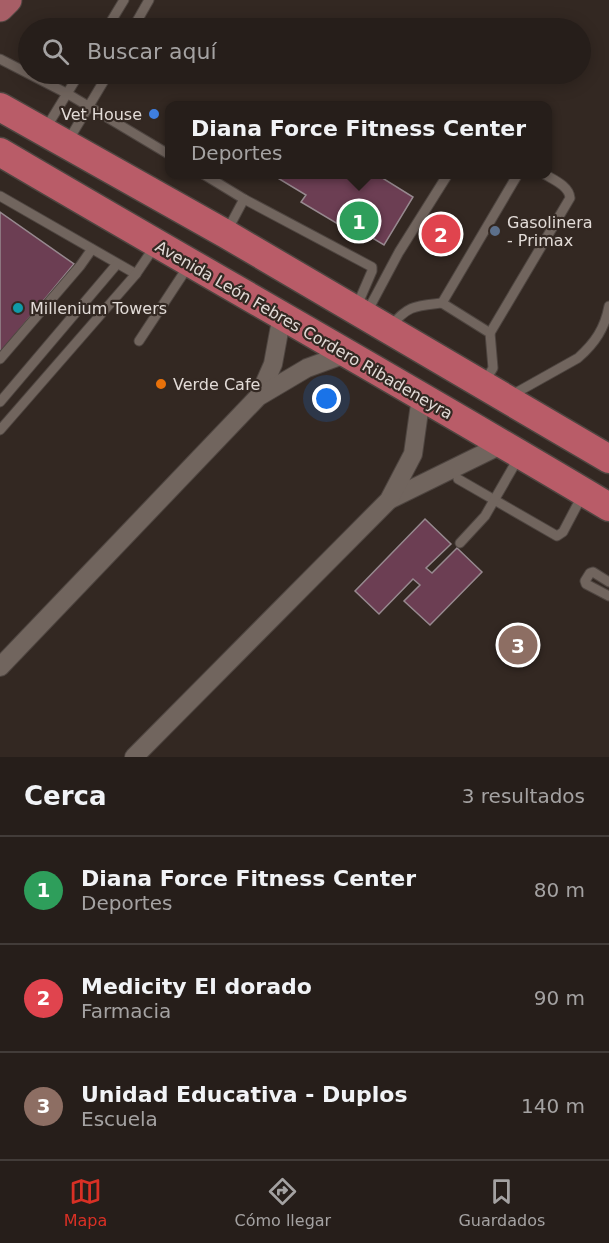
<!DOCTYPE html>
<html lang="es">
<meta charset="utf-8">
<style>
body{margin:0;font-family:"DejaVu Sans",sans-serif;background:#322b27;color:#f1f3f6}
.you{position:absolute;left:327px;top:399px;width:21px;height:21px;margin:-15px;border:4px solid #fff;border-radius:50%;background:#1a73e8;box-shadow:0 0 0 9px #1a73e833}
.badge{display:grid;place-items:center;width:39px;height:39px;border-radius:50%;background:#d93025;color:#fff;font-size:20px;font-weight:700}
.pin{position:absolute;translate:-50% -50%;border:3px solid #fff;box-shadow:0 2px 6px #0006}
.popup{position:absolute;left:165px;top:101px;width:387px;height:78px;box-sizing:border-box;display:grid;place-content:center;border-radius:12px;background:#261e1a;filter:drop-shadow(0 2px 4px #0005);font-size:20px;white-space:nowrap;color:#a4a2a2}
.popup b{font-size:22px;color:#f1f3f6}
.popup::after{content:'';position:absolute;left:50%;top:100%;margin-left:-12px;border:12px solid transparent;border-top-color:#261e1a}
.list{margin:0;padding:0;list-style:none}
h2{display:flex;justify-content:space-between;align-items:center;height:78px;margin:0;padding:0 24px;font-size:26px}
h2 small{font-size:20px;font-weight:400;color:#a4a2a2}
.list li{display:grid;grid-template-columns:39px 1fr auto;gap:18px;align-items:center;box-sizing:border-box;height:108px;padding:0 24px;border-top:2px solid #423c39}
.list b{display:block;font-size:22px;white-space:nowrap}
.list p{margin:0;font-size:20px;white-space:nowrap;color:#a4a2a2}
.list em{font-size:20px;font-style:normal;color:#a4a2a2}
.icon{flex:none;width:33px;height:33px;fill:none;stroke:currentColor;stroke-width:2;stroke-linecap:round;stroke-linejoin:round}
.map{position:relative;flex:none;width:609px;height:757px;overflow:hidden}
.search{position:absolute;background:#261e1a;box-shadow:0 3px 15px #0003;left:18px;right:18px;top:18px;height:66px;display:flex;align-items:center;gap:15px;box-sizing:border-box;padding:0 21px;border-radius:33px;color:#a4a2a2;font-size:22px}
.sheet{height:402px;background:#261e1a}
nav{display:flex;justify-content:space-around;align-items:center;box-sizing:border-box;height:84px;border-top:2px solid #423c39;background:#261e1a;font-size:16px;color:#a4a2a2}
nav a{display:grid;justify-items:center;gap:3px}
nav .on{color:#d93025}
.map>svg:first-child{display:block}
.building{fill:#6c3e53;stroke:#97898f;stroke-width:1.5}
.lines{fill:none;stroke-linecap:round;stroke-linejoin:round}
.service-casing{stroke:#4e4540;stroke-width:11}
.minor-casing{stroke:#4e4540;stroke-width:20}
.primary-casing{stroke:#4e4540;stroke-width:29}
.trunk-casing{stroke:#4e4540;stroke-width:31}
.service{stroke:#71655e;stroke-width:9}
.minor{stroke:#71655e;stroke-width:18}
.primary{stroke:#a75e66;stroke-width:27}
.trunk{stroke:#b95c68;stroke-width:28}
.shop-dot{fill:#3f7fe0;stroke:#332822;stroke-width:2}
.service-dot{fill:#5c6f8a;stroke:#332822;stroke-width:2}
.culture-dot{fill:#0f9aa8;stroke:#332822;stroke-width:2}
.food-dot{fill:#e8710a;stroke:#332822;stroke-width:2}
.labels{text-anchor:middle;dominant-baseline:central;stroke-width:4.5;stroke-linejoin:round;paint-order:stroke}
.poi-label{font-size:16px;fill:#e2dbd7;stroke:#332822;text-anchor:start}
.street-label{font-size:16px;fill:#e2dbd7;stroke:#332822}
</style>
<div class="map">
<svg width="609" height="757" viewBox="0 0 609 757">
<rect width="100%" height="100%" fill="#332822"/>
<g class="building">
<path d="M278,174h98l37,23 -29,48 -28,-17 -3,5 -52,-31 5,-7 -30,-18z"/>
<path d="M0,212l74,52 -74,89z"/>
<path d="M425,519l26,25 -25,24 6,5 25,-25 25,24 -52,53 -26,-24 16,-16 -7,-6 -34,35 -24,-23z"/>
</g>
<g class="lines">
<g class="service-casing">
<g id="service">
<path d="M107,28l17,-28"/>
<path d="M133,28l16,-28"/>
<path d="M0,59l68,35 102,61"/>
<path d="M46,128l33,-54"/>
<path d="M68,141l40,-67"/>
<path d="M203,174l41,25 128,68v4l-16,37"/>
<path d="M0,196l136,78"/>
<path d="M227,231l17,-32"/>
<path d="M442,303l76,-129"/>
<path d="M366,314l33,-62 49,-78"/>
<path d="M391,326c17,-21 25,-20 51,-23l48,30 3,35 -8,13"/>
<path d="M490,333l80,-135c-1,-12 -16,-18 -26,-24"/>
<path d="M139,341l50,-76"/>
<path d="M0,359l80,-93 12,-17"/>
<path d="M512,395l66,-37c17,-15 27,-30 31,-52"/>
<path d="M0,402l117,-138"/>
<path d="M0,430l136,-156 19,-28"/>
<path d="M458,479l99,57 6,-4 20,-38"/>
<path d="M460,543l25,-27 34,-59"/>
<path d="M609,582l-16,-10 -3,1 -5,8 1,3 23,12"/>
</g>
</g>
<g class="minor-casing">
<g id="minor">
<path d="M259,396l14,-32 9,-49"/>
<path d="M389,500l114,-56"/>
<path d="M0,667l258,-270 49,-29 41,-15"/>
<path d="M134,757l255,-257 24,-46 8,-57"/>
</g>
</g>
<g class="primary-casing">
<path id="primary" d="M0,8l8,-8"/>
</g>
<g class="trunk-casing">
<g id="trunk">
<path d="M0,107l226,127 383,225"/>
<path d="M0,152c202,119 407,234 609,355"/>
</g>
</g>
<use href="#service" class="service"/>
<use href="#minor" class="minor"/>
<use href="#primary" class="primary"/>
<use href="#trunk" class="trunk"/>
</g>
<circle class="shop-dot" cx="154" cy="114" r="6"/>
<circle class="service-dot" cx="495" cy="231" r="6"/>
<circle class="culture-dot" cx="18" cy="308" r="6"/>
<circle class="food-dot" cx="161" cy="384" r="6"/>
<g class="labels">
<g class="poi-label">
<text x="142" y="114" text-anchor="end">Vet House</text>
<text x="507" y="222">Gasolinera<tspan x="507" dy="18">- Primax</tspan></text>
<text x="30" y="308">Millenium Towers</text>
<text x="173" y="384">Verde Cafe</text>
</g>
<g class="street-label">
<text transform="translate(304 330) rotate(30)">Avenida León Febres Cordero Ribadeneyra</text>
</g>
</g>
</svg>
<div class="you"></div>
<div class="pin badge" style="left:359px;top:221px;background:#2e9e5b">1</div>
<div class="popup"><b>Diana Force Fitness Center</b>Deportes</div>
<div class="pin badge" style="left:441px;top:234px;background:#e0444e">2</div>
<div class="pin badge" style="left:518px;top:645px;background:#8d6e63">3</div>
<div class="search"><svg class="icon" aria-label="search" viewBox="0 0 24 24"><circle cx="10" cy="10" r="6"/><path d="M15 15l6 6"/></svg>Buscar aquí</div>
</div>
<section class="sheet">
<h2>Cerca<small>3 resultados</small></h2>
<ul class="list">
<li><span class="badge" style="background:#2e9e5b">1</span><div><b>Diana Force Fitness Center</b><p>Deportes</p></div><em>80 m</em></li>
<li><span class="badge" style="background:#e0444e">2</span><div><b>Medicity El dorado</b><p>Farmacia</p></div><em>90 m</em></li>
<li><span class="badge" style="background:#8d6e63">3</span><div><b>Unidad Educativa - Duplos</b><p>Escuela</p></div><em>140 m</em></li>
</ul>
</section>
<nav>
<a class="on"><svg class="icon" aria-label="map" viewBox="0 0 24 24"><path d="M3 6l6-2 6 2 6-2v14l-6 2-6-2-6 2zM9 4v14M15 6v14"/></svg>Mapa</a>
<a><svg class="icon" aria-label="directions" viewBox="0 0 24 24"><path d="M12 3l9 9-9 9-9-9zM9 14v-3h6M13 9l2 2-2 2"/></svg>Cómo llegar</a>
<a><svg class="icon" aria-label="saved" viewBox="0 0 24 24"><path d="M7 4h10v16l-5-4-5 4z"/></svg>Guardados</a>
</nav>
